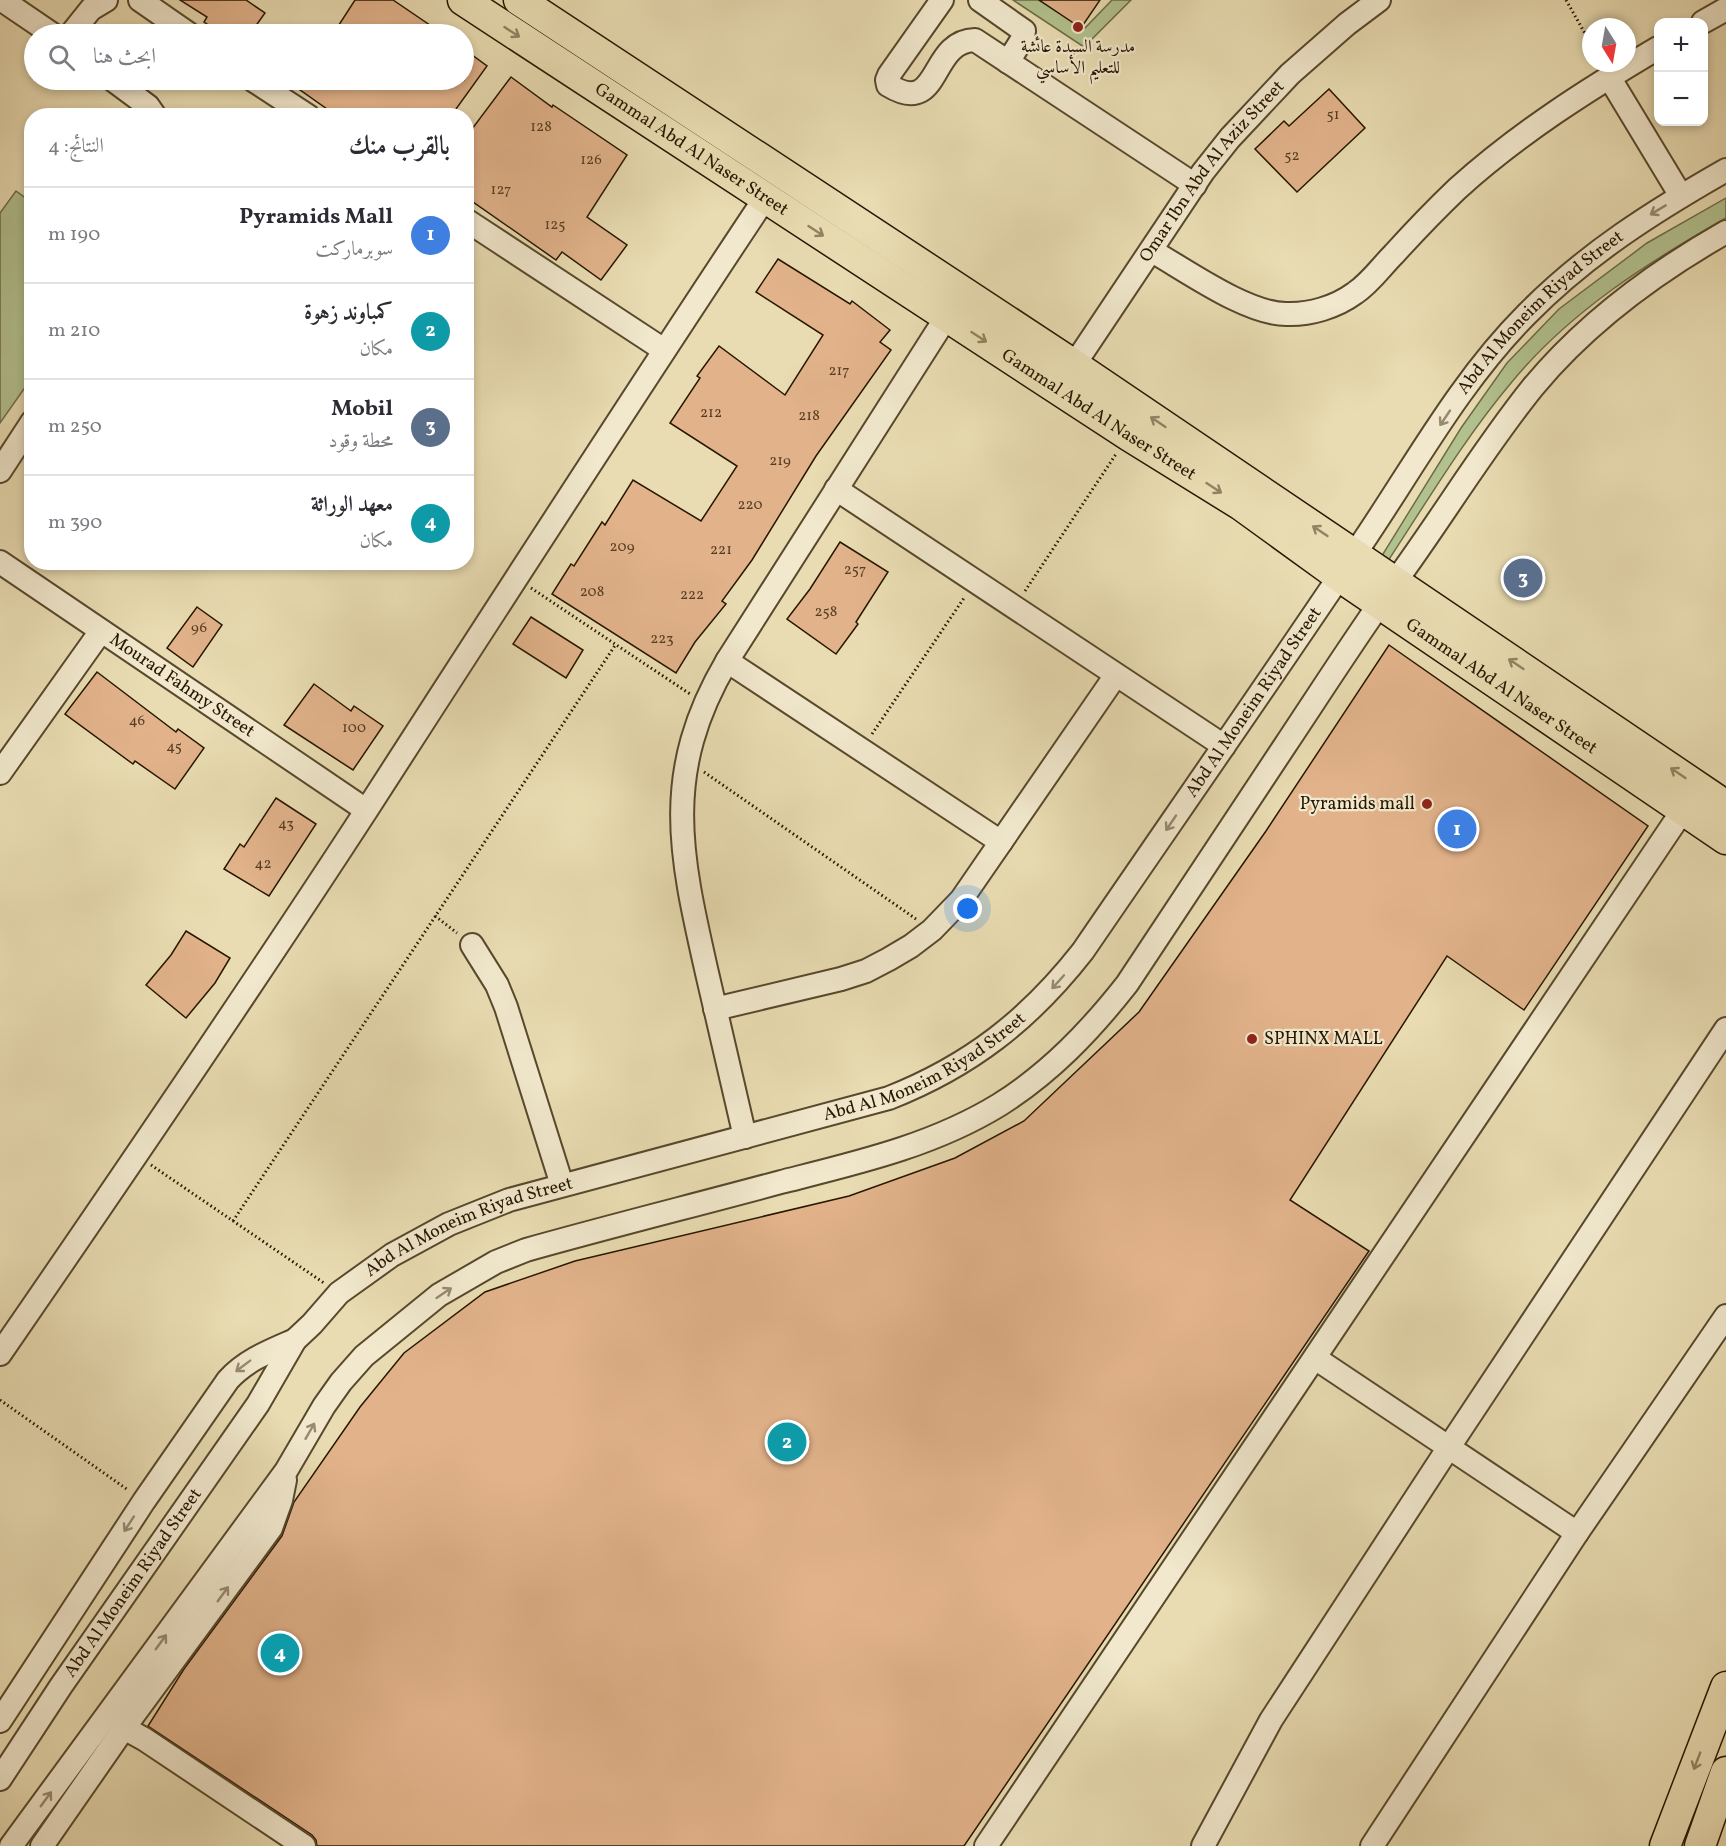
<!DOCTYPE html>
<html lang="ar">
<meta charset="utf-8">
<style>
body{margin:0;font-family:Vollkorn,Amiri,serif;background:#f2f2f3;color:#2b2b33;direction:rtl}
.controls{position:absolute;right:18px;top:18px;display:grid;overflow:hidden;border-radius:12px;box-shadow:0 3px 9px #0003}
.controls button{width:54px;height:54px;display:grid;place-items:center;padding:0;border:0;border-bottom:2px solid #e1e1e2;background:#fff;color:#2b2b33;font:30px sans-serif}
.compass{position:absolute;left:1582px;top:18px;width:54px;height:54px;border-radius:50%;background:#fff;box-shadow:0 3px 9px #0003;rotate:169deg}
.you{position:absolute;left:968px;top:909px;width:21px;height:21px;margin:-15px;border:4px solid #fff;border-radius:50%;background:#1a73e8;box-shadow:0 0 0 9px #1a73e833}
.badge{display:grid;place-items:center;width:39px;height:39px;border-radius:50%;background:#8f2418;color:#fff;font-size:20px;font-weight:700}
.pin{position:absolute;translate:-50% -50%;border:3px solid #fff;box-shadow:0 2px 6px #0006}
.list{margin:0;padding:0;list-style:none}
h2{display:flex;justify-content:space-between;align-items:center;height:78px;margin:0;padding:0 24px;font-size:26px}
h2 small{font-size:20px;font-weight:400;color:#7c7c81}
.list li{display:grid;grid-template-columns:39px 1fr auto;gap:18px;align-items:center;box-sizing:border-box;height:96px;padding:0 24px;border-top:2px solid #e1e1e2}
.list b{display:block;font-size:22px;white-space:nowrap}
.list p{margin:0;font-size:20px;white-space:nowrap;color:#7c7c81}
.list em{font-size:20px;font-style:normal;color:#7c7c81}
.icon{flex:none;width:33px;height:33px;fill:none;stroke:currentColor;stroke-width:2;stroke-linecap:round;stroke-linejoin:round}
.map{position:relative;flex:none;width:1726px;height:1846px;overflow:hidden;direction:ltr}
.search{position:absolute;background:#fff;box-shadow:0 3px 9px #0003;left:24px;top:24px;width:450px;height:66px;display:flex;align-items:center;gap:15px;box-sizing:border-box;padding:0 21px;border-radius:33px;color:#7c7c81;font-size:22px}
.panel{position:absolute;background:#fff;box-shadow:0 3px 9px #0003;left:24px;top:108px;width:450px;height:462px;border-radius:24px;direction:rtl}
.map>svg:first-child{display:block}
.green{fill:#b2c28f;stroke:#6c6c48;stroke-width:1.5}
.building{fill:#e2b38b;stroke:#271600;stroke-width:1.5}
.lines{fill:none;stroke-linecap:round;stroke-linejoin:round}
.minor-casing{stroke:#58482c;stroke-width:26}
.major-casing{stroke:#271600;stroke-width:33}
.path{stroke:#271600;stroke-width:3;stroke-dasharray:1.5 3;stroke-linecap:butt}
.minor{stroke:#f1e8cd;stroke-width:22}
.major{stroke:#e9dcb2;stroke-width:30}
.oneway{stroke:#928362}
.oneway2{stroke:#968a71}
.poi-dot{fill:#8f2418;stroke:#f1e8cd;stroke-width:2}
.labels{text-anchor:middle;dominant-baseline:central;stroke-width:4.5;stroke-linejoin:round;paint-order:stroke}
.number-label{font-size:15px;fill:#563d23}
.poi-label{font-size:18px;fill:#271600;stroke:#f1e8cd}
.street-label{font-size:18px;fill:#271600;stroke:#f1e8cd}
</style>
<div class="map">
<svg width="1726" height="1846" viewBox="0 0 1726 1846">
<rect width="100%" height="100%" fill="#e9dcb2"/>
<filter id="stains"><feTurbulence type="fractalNoise" baseFrequency=".00333" numOctaves="4"/><feColorMatrix values="0 0 0 0 .2 0 0 0 0 .09 0 0 0 0 .02 0 0 0 .5 -.17"/></filter>
<radialGradient id="worn" r=".72"><stop offset=".6" stop-color="#630" stop-opacity="0"/><stop offset="1" stop-color="#630" stop-opacity=".3"/></radialGradient>
<g class="green">
<path d="M1013,0h26l46,28 27,-28h19l-47,47z"/>
<path d="M16,191l15,11v177l-31,44v-210z"/>
<path d="M1726,198v20c-79,45 -157,94 -215,165 -48,57 -86,122 -127,184l-6,-5 83,-134 46,-65 52,-54 88,-66z"/>
</g>
<g class="building">
<path d="M180,0h66l19,13 -15,21h-28l-18,-12 3,-5z"/>
<path d="M355,0h38l50,34h-110z"/>
<path d="M1039,0h61l-19,28z"/>
<path d="M464,49l23,17 -36,50h-114l-51,-36h178z"/>
<path d="M511,77l41,30 1,-2 74,50 -40,62 40,28 -26,35 -39,-28 -6,8 -90,-63v-60z"/>
<path d="M1329,89l36,39 -68,64 -42,-43 29,-28 5,5z"/>
<path d="M778,259l72,45 2,-3 38,29 -10,12 11,8 -75,106 -64,104 -30,41 4,3 -31,38 -19,31 -124,-79 19,-30 3,2 28,-44 3,3 28,-45 68,41 36,-55 -67,-43 30,-45 -3,-2 22,-30 66,49 38,-60 -67,-43z"/>
<path d="M840,542l48,30 -32,50 2,2 -22,30 -49,-35 23,-30z"/>
<path d="M197,607l25,18 -29,42 -26,-19z"/>
<path d="M531,617l52,33 -17,28 -53,-34z"/>
<path d="M1389,645l259,181 -124,184 -77,-54 -157,244 79,51 -405,595h-647l-1,-6 -4,-5 -164,-109 36,-57 98,-133 12,-34 66,-95 44,-54 81,-61 90,-31 274,-65 106,-38 69,-37 115,-109 127,-181z"/>
<path d="M97,672l79,60 2,-3 26,19 -29,41 -40,-28 -2,3 -68,-50z"/>
<path d="M314,684l37,27 3,-5 29,20 -30,44 -69,-45z"/>
<path d="M276,798l40,26 -47,72 -45,-27 16,-25 4,3z"/>
<path d="M186,931l44,27 -15,25 -29,35 -40,-33 25,-30z"/>
</g>
<g class="lines">
<g class="minor-casing">
<g id="minor">
<path d="M2,0l50,34"/>
<path d="M140,0l49,34"/>
<path d="M942,0l-53,75 -2,5 1,5c54,33 40,-44 87,-45l220,145"/>
<path d="M980,0l44,31 -1,7 -15,24"/>
<path d="M1703,22l23,-13"/>
<path d="M71,34l20,-25 15,-9"/>
<path d="M1609,77l72,119"/>
<path d="M113,80l35,26 7,10"/>
<path d="M253,80l55,36"/>
<path d="M466,220l198,130"/>
<path d="M1152,251c35,20 95,63 134,63 24,1 50,-7 69,-21 15,-10 26,-26 39,-39 20,-22 41,-44 63,-65 62,-56 130,-99 201,-141"/>
<path id="s1" d="M1074,365l129,-193 27,-34 60,-64 57,-50 32,-24"/>
<path d="M0,471l32,-49"/>
<path d="M836,489l388,257"/>
<path id="s2" d="M0,562l366,248"/>
<path d="M727,661l274,181"/>
<path d="M0,773l101,-142"/>
<path d="M472,945l25,40 9,22 56,178"/>
<path d="M715,1009l126,-30 25,-8 23,-12 22,-13 21,-16 29,-30 155,-225"/>
<path d="M745,1137c-13,-55 -25,-109 -38,-164 -27,-119 -46,-200 20,-312l220,-345"/>
<path d="M0,1354c124,-180 247,-360 366,-543 132,-205 264,-410 399,-613"/>
<path d="M1315,1358l262,175"/>
<path d="M0,1721l144,-220 84,-121c18,-20 42,-29 67,-40"/>
<path d="M124,1728l20,11 160,107"/>
<path id="s3" d="M0,1779l61,-93 197,-282 37,-64 17,-16 27,-31 53,-38 57,-31 60,-24 380,-102c81,-32 140,-78 194,-147 91,-133 183,-265 273,-399 55,-80 102,-169 171,-238 59,-60 127,-103 199,-144"/>
<path d="M11,1846l275,-375 38,-65 17,-24 23,-26 75,-61 57,-33 30,-12c85,-24 170,-45 255,-68 75,-19 151,-36 218,-77 51,-32 91,-74 128,-121 53,-80 106,-160 159,-240 36,-54 71,-109 109,-162 47,-64 88,-133 138,-195 53,-64 121,-114 193,-155"/>
<path d="M42,1846l82,-118 147,-200 10,-28 4,-20"/>
<path d="M986,1846l697,-1036"/>
<path d="M1203,1846l68,-126 178,-273 277,-418"/>
<path d="M1372,1846l205,-313 149,-217"/>
</g>
</g>
<g class="major-casing">
<g id="major">
<path id="s4" d="M463,0l665,435 113,70 98,71 387,263"/>
<path d="M519,0l555,365 652,441"/>
<path d="M1665,1846l61,-159"/>
<path d="M1700,1846l26,-74"/>
</g>
</g>
<g class="path">
<path d="M1566,0l25,44"/>
<path d="M531,588l159,106"/>
<path d="M1025,591l91,-137"/>
<path d="M872,734l92,-136"/>
<path d="M704,772l212,147"/>
<path d="M435,916l22,17"/>
<path d="M151,1165l173,118"/>
<path d="M233,1221l383,-577"/>
<path d="M0,1400l128,90"/>
</g>
<use href="#minor" class="minor"/>
<use href="#major" class="major"/>
</g>
<defs><path id="oneway-shaft" d="M-6 0H5M1.5-3L5.5 0L1.5 3" fill="none" stroke-width="1.6" stroke-linecap="round" stroke-linejoin="round" transform="scale(1.5)"/></defs>
<g class="oneway">
<use href="#oneway-shaft" transform="translate(512 32) rotate(33)"/>
<use href="#oneway-shaft" transform="translate(816 231) rotate(33)"/>
<use href="#oneway-shaft" transform="translate(979 337) rotate(33)"/>
<use href="#oneway-shaft" transform="translate(1158 422) rotate(-146)"/>
<use href="#oneway-shaft" transform="translate(1214 488) rotate(33)"/>
<use href="#oneway-shaft" transform="translate(1320 531) rotate(-146)"/>
<use href="#oneway-shaft" transform="translate(1516 664) rotate(-146)"/>
<use href="#oneway-shaft" transform="translate(1678 773) rotate(-146)"/>
<use href="#oneway-shaft" transform="translate(1697 1761) rotate(111)"/>
</g>
<g class="oneway2">
<use href="#oneway-shaft" transform="translate(1658 210) rotate(149)"/>
<use href="#oneway-shaft" transform="translate(1445 418) rotate(124)"/>
<use href="#oneway-shaft" transform="translate(1171 823) rotate(124)"/>
<use href="#oneway-shaft" transform="translate(1058 982) rotate(132)"/>
<use href="#oneway-shaft" transform="translate(444 1293) rotate(-34)"/>
<use href="#oneway-shaft" transform="translate(243 1366) rotate(143)"/>
<use href="#oneway-shaft" transform="translate(310 1431) rotate(-60)"/>
<use href="#oneway-shaft" transform="translate(129 1524) rotate(123)"/>
<use href="#oneway-shaft" transform="translate(223 1594) rotate(-54)"/>
<use href="#oneway-shaft" transform="translate(161 1642) rotate(-54)"/>
<use href="#oneway-shaft" transform="translate(46 1799) rotate(-54)"/>
</g>
<g class="poi-dot">
<circle cx="1078" cy="27" r="6"/>
<circle cx="1427" cy="804" r="6"/>
<circle cx="1252" cy="1039" r="6"/>
</g>
<g class="labels">
<g class="number-label">
<text x="1333" y="115">51</text>
<text x="541" y="127">128</text>
<text x="1292" y="156">52</text>
<text x="591" y="160">126</text>
<text x="501" y="190">127</text>
<text x="555" y="225">125</text>
<text x="839" y="371">217</text>
<text x="711" y="413">212</text>
<text x="809" y="416">218</text>
<text x="780" y="461">219</text>
<text x="750" y="505">220</text>
<text x="622" y="547">209</text>
<text x="721" y="550">221</text>
<text x="855" y="570">257</text>
<text x="592" y="592">208</text>
<text x="692" y="595">222</text>
<text x="826" y="612">258</text>
<text x="199" y="628">96</text>
<text x="662" y="639">223</text>
<text x="137" y="721">46</text>
<text x="354" y="728">100</text>
<text x="174" y="747">45</text>
<text x="286" y="824">43</text>
<text x="263" y="864">42</text>
</g>
<g class="poi-label">
<text x="1078" y="47">مدرسة السيدة عائشة<tspan x="1078" dy="21">للتعليم الأساسي</tspan></text>
<text x="1415" y="804" text-anchor="end">Pyramids mall</text>
<text x="1264" y="1039" text-anchor="start">SPHINX MALL</text>
</g>
<g class="street-label">
<text stroke="none"><textPath href="#s4" startOffset="273">Gammal Abd Al Naser Street</textPath></text>
<text stroke="none"><textPath href="#s1" startOffset="238">Omar Ibn Abd Al Aziz Street</textPath></text>
<text stroke="none"><textPath href="#s3" startOffset="2216">Abd Al Moneim Riyad Street</textPath></text>
<text stroke="none"><textPath href="#s4" startOffset="759">Gammal Abd Al Naser Street</textPath></text>
<text stroke="none"><textPath href="#s2" startOffset="220">Mourad Fahmy Street</textPath></text>
<text stroke="none"><textPath href="#s4" startOffset="1245">Gammal Abd Al Naser Street</textPath></text>
<text stroke="none"><textPath href="#s3" startOffset="1730">Abd Al Moneim Riyad Street</textPath></text>
<text stroke="none"><textPath href="#s3" startOffset="1227">Abd Al Moneim Riyad Street</textPath></text>
<text stroke="none"><textPath href="#s3" startOffset="741">Abd Al Moneim Riyad Street</textPath></text>
<text stroke="none"><textPath href="#s3" startOffset="237">Abd Al Moneim Riyad Street</textPath></text>
</g>
</g>
<rect width="100%" height="100%" filter="url(#stains)"/>
<rect width="100%" height="100%" fill="url(#worn)"/>
</svg>
<div class="controls">
<button>+</button>
<button>−</button>
</div>
<svg class="compass" viewBox="-18 -18 36 36"><path d="M0-13l5 13h-10z" fill="#e53935"/><path d="M0 13l5-13h-10z" fill="#7c7c81"/></svg>
<div class="you"></div>
<div class="pin badge" style="left:1457px;top:829px;background:#3f7fe0">1</div>
<div class="pin badge" style="left:787px;top:1442px;background:#0f9aa8">2</div>
<div class="pin badge" style="left:1523px;top:578px;background:#5c6f8a">3</div>
<div class="pin badge" style="left:280px;top:1653px;background:#0f9aa8">4</div>
<div class="search"><svg class="icon" aria-label="search" viewBox="0 0 24 24"><circle cx="10" cy="10" r="6"/><path d="M15 15l6 6"/></svg>ابحث هنا</div>
<section class="panel">
<h2>بالقرب منك<small>النتائج: 4</small></h2>
<ul class="list">
<li><span class="badge" style="background:#3f7fe0">1</span><div><b>Pyramids Mall</b><p>سوبرماركت</p></div><em>190 m</em></li>
<li><span class="badge" style="background:#0f9aa8">2</span><div><b>كمباوند زهوة</b><p>مكان</p></div><em>210 m</em></li>
<li><span class="badge" style="background:#5c6f8a">3</span><div><b>Mobil</b><p>محطة وقود</p></div><em>250 m</em></li>
<li><span class="badge" style="background:#0f9aa8">4</span><div><b>معهد الوراثة</b><p>مكان</p></div><em>390 m</em></li>
</ul>
</section>
</div>
